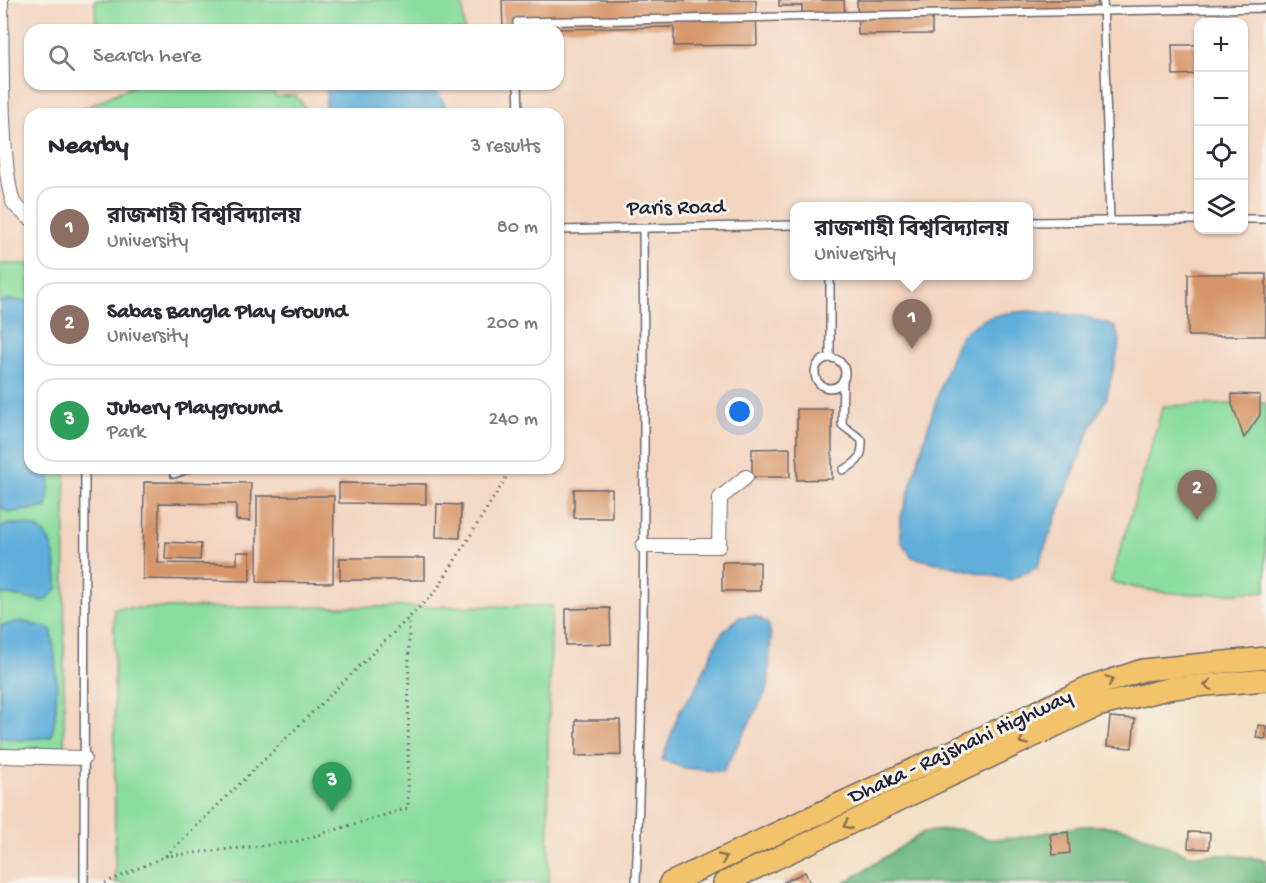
<!DOCTYPE html>
<meta charset="utf-8">
<style>
body{margin:0;font-family:"Gochi Hand","Noto Sans Bengali",sans-serif;background:#f2f2f3;color:#2b2b33}
.controls{position:absolute;right:18px;top:18px;display:grid;overflow:hidden;border-radius:12px;box-shadow:0 2px 4px #0004}
.controls button{width:54px;height:54px;display:grid;place-items:center;padding:0;border:0;border-bottom:2px solid #e1e1e2;background:#fff;color:#2b2b33;font:30px sans-serif}
.you{position:absolute;left:740px;top:412px;width:21px;height:21px;margin:-15px;border:4px solid #fff;border-radius:50%;background:#1a73e8;box-shadow:0 0 0 9px #1a73e833}
.badge{display:grid;place-items:center;width:39px;height:39px;border-radius:50%;background:#1a73e8;color:#fff;font-size:20px;font-weight:700}
.pin{position:absolute;translate:-50% -50px;filter:drop-shadow(0 2px 3px #0008)}
.pin::after{content:'';position:absolute;top:32px;width:21px;height:18px;background:inherit;clip-path:polygon(0 0,100% 0,50% 100%)}
.popup{position:absolute;left:790px;top:202px;width:243px;height:78px;box-sizing:border-box;display:grid;place-content:center;border-radius:12px;background:#fff;filter:drop-shadow(0 2px 4px #0005);font-size:20px;white-space:nowrap;color:#7c7c81}
.popup b{font-size:22px;color:#2b2b33}
.popup::after{content:'';position:absolute;left:50%;top:100%;margin-left:-12px;border:12px solid transparent;border-top-color:#fff}
.list{margin:0;padding:0;list-style:none}
h2{display:flex;justify-content:space-between;align-items:center;height:78px;margin:0;padding:0 24px;font-size:26px}
h2 small{font-size:20px;font-weight:400;color:#7c7c81}
.list li{display:grid;grid-template-columns:39px 1fr auto;gap:18px;align-items:center;box-sizing:border-box;height:84px;margin:0 12px 12px;padding:0 12px;border:2px solid #e1e1e2;border-radius:18px}
.list b{display:block;font-size:22px;white-space:nowrap}
.list p{margin:0;font-size:20px;white-space:nowrap;color:#7c7c81}
.list em{font-size:20px;font-style:normal;color:#7c7c81}
.icon{flex:none;width:33px;height:33px;fill:none;stroke:currentColor;stroke-width:2;stroke-linecap:round;stroke-linejoin:round}
.map{position:relative;flex:none;width:1266px;height:883px;overflow:hidden}
.search{position:absolute;background:#fff;box-shadow:0 2px 4px #0004;left:24px;top:24px;width:540px;height:66px;display:flex;align-items:center;gap:15px;box-sizing:border-box;padding:0 21px;border-radius:18px;color:#7c7c81;font-size:22px}
.panel{position:absolute;background:#fff;box-shadow:0 2px 4px #0004;left:24px;top:108px;width:540px;height:366px;border-radius:18px}
.map>svg:first-child{display:block}
.built{fill:#f3d4bf;fill-rule:evenodd}
.green{fill:#8add9e;stroke:#56806c;stroke-width:1.5}
.forest{fill:#6fbc85;stroke:#486f60;stroke-width:1.5}
.water{fill:#5fafda;stroke:#40688a;stroke-width:1.5}
.building{fill:#d79669}
.lines{fill:none;stroke-linecap:round;stroke-linejoin:round}
.service-casing{stroke:#6b656c;stroke-width:10}
.minor-casing{stroke:#6b656c;stroke-width:16}
.trunk-casing{stroke:#6b656c;stroke-width:24}
.path{stroke:#6b656c;stroke-width:3;stroke-dasharray:1.5 4.5;stroke-linecap:butt}
.service{stroke:#fff;stroke-width:7}
.minor{stroke:#fff;stroke-width:14}
.trunk{stroke:#f2c36a;stroke-width:21}
.oneway{stroke:#8a7252}
.labels{text-anchor:middle;dominant-baseline:central;stroke-width:6;stroke-linejoin:round;paint-order:stroke}
.street-label{font-size:22px;fill:#22223b;stroke:#f7f3e8}
</style>
<div class="map">
<svg width="1266" height="883" viewBox="0 0 1266 883">
<rect width="100%" height="100%" fill="#f7f3e8"/>
<filter id="ink" filterUnits="userSpaceOnUse"><feTurbulence type="fractalNoise" baseFrequency=".0167" numOctaves="2"/><feDisplacementMap in="SourceGraphic" scale="12" xChannelSelector="R" yChannelSelector="G"/><feConvolveMatrix kernelMatrix="1 2 1 2 8 2 1 2 1" color-interpolation-filters="sRGB"/></filter>
<filter id="wash" filterUnits="userSpaceOnUse"><feTurbulence type="fractalNoise" baseFrequency=".008" numOctaves="4" result="noise"/><feDisplacementMap in="SourceGraphic" scale="24" xChannelSelector="R" yChannelSelector="G"/><feGaussianBlur stdDeviation="1.35" result="paint"/><feColorMatrix in="noise" values="0 0 0 0 0 0 0 0 0 0 0 0 0 0 0 0 0 1.4 0 .05"/><feComposite in="paint" operator="in"/></filter>
<g filter="url(#wash)">
<rect width="100%" height="100%" fill="#f3e1c6"/>
<path class="built" d="M0,0h1266v646l-122,12 -480,225h-664zM1198,22h46v208h-46zM30,30h528v54h-528zM30,114h528v354h-528zM795,206h234v70h-234z"/>
<g class="green">
<path d="M95,0h367l2,30h-368z"/>
<path d="M137,84h130l9,13 19,-2 10,12 1,7h-234z"/>
<path d="M0,264h30v204h35l-1,285h-64z"/>
<path d="M1266,403v188c-52,4 -105,7 -155,-10l52,-175z"/>
<path d="M552,606l-4,136 1,141h-434l-1,-275z"/>
</g>
<path class="forest" d="M1080,826h29l22,4 57,25h43l35,5v23h-421l79,-51 35,-3 29,10 28,-1z"/>
<g class="water">
<path d="M328,84h82c6,4 9,1 15,3 13,3 20,15 23,27h-124z"/>
<path d="M7,300l23,1v167h21l-4,39 -37,6 -10,-6v-205z"/>
<path d="M1030,311l57,6 28,10 5,14 -14,58 -14,25 -55,144 -27,12 -98,-23 -11,-16v-24c10,-29 48,-171 62,-183 22,-20 39,-21 67,-23z"/>
<path d="M12,524c6,0 14,0 20,2 24,8 25,43 25,63l-12,12 -45,-7v-67z"/>
<path d="M756,616l12,8 3,12 -3,52 -45,84 -39,-4 -22,-8 18,-50 14,-19 27,-57 18,-17z"/>
<path d="M21,621l30,8c6,35 9,75 0,108l-32,3 -19,-3v-111z"/>
</g>
<g id="blocks">
<g class="building">
<path d="M502,0h254l1,45 -83,1v-19l-171,3z"/>
<path d="M779,0h65l1,17h-43v-11h-23z"/>
<path d="M857,0h240v13l-165,4v17l-74,1z"/>
<path d="M1172,45h26v29l-25,1z"/>
<rect x="1188" y="274" width="78" height="62"/>
<path d="M1232,394l28,1v20l-16,23 -12,-34z"/>
<path d="M797,409h35v70l-35,1z"/>
<path d="M790,448v29h-38v-28z"/>
<path d="M144,482l107,1 -1,38 -14,-1v-16l-77,-1 -1,60 79,1v-12h13v29l-107,-2z"/>
<path d="M339,483l87,1v20l-87,-1z"/>
<rect x="574" y="489" width="38" height="29"/>
<path d="M257,496h77l-1,87 -76,-1z"/>
<path d="M437,504l24,1 -1,33 -24,-1z"/>
<path d="M166,542l35,2 -1,16 -35,-1z"/>
<rect x="340" y="558" width="85" height="22"/>
<rect x="722" y="562" width="38" height="29"/>
<path d="M610,608l1,36 -45,1v-36z"/>
<path d="M1110,717l25,2 -3,29 -25,-2z"/>
<path d="M576,720h44l1,35 -45,1z"/>
<path d="M1258,725l8,1v13l-10,-1z"/>
<path d="M1068,832l2,21 -17,2 -3,-21z"/>
<path d="M1189,832l21,1 -1,16 -21,-1z"/>
<path d="M805,872l5,11h-28z"/>
</g>
</g>
</g>
<g filter="url(#ink)">
<use href="#blocks" fill-opacity="0" stroke="#6b656c" stroke-width="1.5"/>
<g class="lines">
<g class="service-casing">
<g id="service">
<path d="M1103,0l7,221"/>
<path d="M517,30v-8l749,-14"/>
<path d="M518,84l1,30"/>
<path d="M1244,219h22"/>
<path d="M1029,222l169,-2"/>
<path d="M558,230l237,-5"/>
<path d="M830,276v82"/>
<circle cx="830" cy="373" r="15"/>
<path d="M843,470c15,-7 20,-13 19,-30l-20,-15 1,-45"/>
<path d="M174,474l16,-6"/>
<path d="M84,883l1,-415"/>
<path d="M636,883c9,-218 9,-437 7,-655"/>
</g>
</g>
<g class="minor-casing">
<g id="minor">
<path d="M1,0c1,48 -1,163 12,202 3,6 12,11 17,16"/>
<path d="M643,546h76l1,-48 26,-21"/>
<path d="M0,756l84,2"/>
</g>
</g>
<g class="trunk-casing">
<g id="trunk">
<path d="M670,883l418,-195 55,-18 123,-12"/>
<path d="M724,883l373,-177 75,-18 94,-8"/>
</g>
</g>
<g class="path">
<path d="M166,856l270,-265 76,-123"/>
<path d="M105,883l61,-27 129,-14 113,-34 1,-190"/>
</g>
<use href="#service" class="service"/>
<use href="#minor" class="minor"/>
<use href="#trunk" class="trunk"/>
</g>
<defs><path id="oneway-chevron" d="M-2-3.5L2.5 0L-2 3.5" fill="none" stroke-width="1.6" stroke-linecap="round" stroke-linejoin="round" transform="scale(1.5)"/></defs>
<g class="oneway">
<use href="#oneway-chevron" transform="translate(1110 680) rotate(-21)"/>
<use href="#oneway-chevron" transform="translate(1208 685) rotate(175)"/>
<use href="#oneway-chevron" transform="translate(1023 741) rotate(155)"/>
<use href="#oneway-chevron" transform="translate(847 825) rotate(155)"/>
<use href="#oneway-chevron" transform="translate(723 858) rotate(-25)"/>
</g>
</g>
<g class="labels">
<g class="street-label">
<text transform="translate(676 209) rotate(-1)">Paris Road</text>
<text transform="translate(961 748) rotate(-25)">Dhaka - Rajshahi Highway</text>
</g>
</g>
</svg>
<div class="controls">
<button>+</button>
<button>−</button>
<button><svg class="icon" aria-label="locate" viewBox="0 0 24 24"><circle cx="12" cy="12" r="6"/><path d="M12 2v4M12 18v4M2 12h4M18 12h4"/></svg></button>
<button><svg class="icon" aria-label="layers" viewBox="0 0 24 24"><path d="M12 4l9 5-9 5-9-5zM3 14l9 5 9-5"/></svg></button>
</div>
<div class="you"></div>
<div class="pin badge" style="left:912px;top:349px;background:#8d6e63">1</div>
<div class="popup"><b>রাজশাহী বিশ্ববিদ্যালয়</b>University</div>
<div class="pin badge" style="left:1197px;top:520px;background:#8d6e63">2</div>
<div class="pin badge" style="left:332px;top:812px;background:#2e9e5b">3</div>
<div class="search"><svg class="icon" aria-label="search" viewBox="0 0 24 24"><circle cx="10" cy="10" r="6"/><path d="M15 15l6 6"/></svg>Search here</div>
<section class="panel">
<h2>Nearby<small>3 results</small></h2>
<ul class="list">
<li><span class="badge" style="background:#8d6e63">1</span><div><b>রাজশাহী বিশ্ববিদ্যালয়</b><p>University</p></div><em>80 m</em></li>
<li><span class="badge" style="background:#8d6e63">2</span><div><b>Sabas Bangla Play Ground</b><p>University</p></div><em>200 m</em></li>
<li><span class="badge" style="background:#2e9e5b">3</span><div><b>Jubery Playground</b><p>Park</p></div><em>240 m</em></li>
</ul>
</section>
</div>
